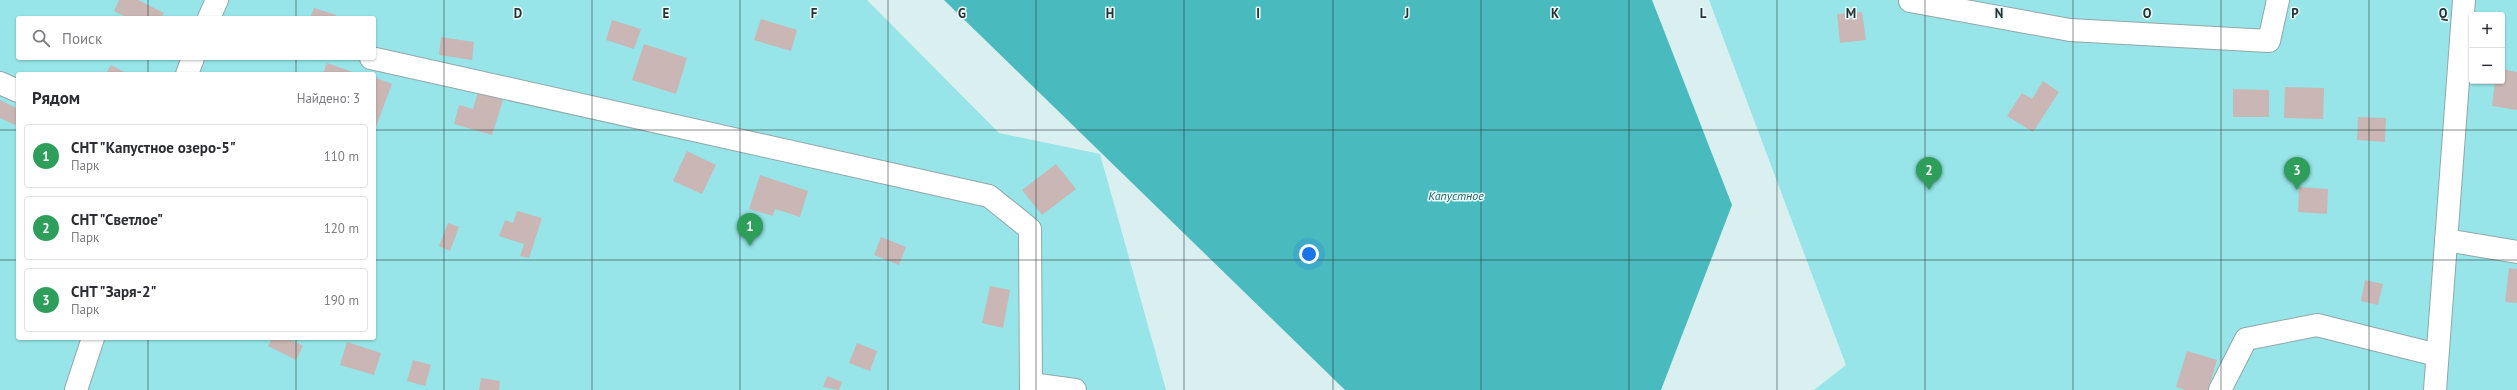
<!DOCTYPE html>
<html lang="ru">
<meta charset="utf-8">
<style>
body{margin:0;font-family:"PT Sans",sans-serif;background:#f2f2f3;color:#2b2b33}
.controls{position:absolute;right:12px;top:12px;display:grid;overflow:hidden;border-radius:4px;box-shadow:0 1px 3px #0004}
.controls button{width:36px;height:36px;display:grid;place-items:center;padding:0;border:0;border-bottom:1px solid #e1e1e2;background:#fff;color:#2b2b33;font:20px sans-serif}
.you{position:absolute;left:1309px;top:254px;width:14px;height:14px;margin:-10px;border:3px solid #fff;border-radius:50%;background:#1a73e8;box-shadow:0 0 0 6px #1a73e833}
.badge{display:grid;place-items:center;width:26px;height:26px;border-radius:50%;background:#0f766e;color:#fff;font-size:13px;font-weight:700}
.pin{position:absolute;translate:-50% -33px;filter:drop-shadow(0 1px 2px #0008)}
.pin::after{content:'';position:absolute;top:21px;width:14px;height:12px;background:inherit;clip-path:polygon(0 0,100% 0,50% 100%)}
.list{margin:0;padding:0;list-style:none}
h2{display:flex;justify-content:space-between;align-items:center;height:52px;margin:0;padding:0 16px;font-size:17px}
h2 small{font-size:13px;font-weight:400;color:#7c7c81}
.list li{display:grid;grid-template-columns:26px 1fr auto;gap:12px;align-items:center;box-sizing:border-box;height:64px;margin:0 8px 8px;padding:0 8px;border:1px solid #e1e1e2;border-radius:4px}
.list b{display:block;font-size:15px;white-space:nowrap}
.list p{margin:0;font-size:13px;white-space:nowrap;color:#7c7c81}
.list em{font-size:13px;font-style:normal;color:#7c7c81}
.icon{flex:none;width:22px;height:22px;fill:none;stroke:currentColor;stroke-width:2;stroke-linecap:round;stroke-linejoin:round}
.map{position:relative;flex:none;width:2517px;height:390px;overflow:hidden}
.search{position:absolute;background:#fff;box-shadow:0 1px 3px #0004;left:16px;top:16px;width:360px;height:44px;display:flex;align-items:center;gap:10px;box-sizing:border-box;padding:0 14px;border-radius:4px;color:#7c7c81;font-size:15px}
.panel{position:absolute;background:#fff;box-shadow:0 1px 3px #0004;left:16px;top:72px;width:360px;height:268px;border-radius:4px}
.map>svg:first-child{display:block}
.green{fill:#97e5e8;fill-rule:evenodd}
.water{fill:#49babe}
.building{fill:#cab6b4}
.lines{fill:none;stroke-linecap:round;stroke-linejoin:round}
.minor-casing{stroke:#92a7a7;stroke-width:24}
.minor{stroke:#fff;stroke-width:22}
.grid{fill:none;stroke:#283030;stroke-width:1;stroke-opacity:0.55}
.labels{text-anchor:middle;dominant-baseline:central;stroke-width:3;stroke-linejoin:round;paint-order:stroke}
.water-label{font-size:12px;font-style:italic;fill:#2f5f61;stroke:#e6fcfd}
.grid-label{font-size:13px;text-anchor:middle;font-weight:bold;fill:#283030;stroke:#e6fcfd;stroke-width:3;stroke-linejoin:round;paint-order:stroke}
</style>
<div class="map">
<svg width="2517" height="390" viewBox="0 0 2517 390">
<rect width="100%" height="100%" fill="#d9eff0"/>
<g class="green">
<path d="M0,0h867l132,133 101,21 66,236h-1166zM18,18h356v40h-356zM18,74h356v264h-356z"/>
<path d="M1709,0h808v390h-703l32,-25zM2472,15h30v66h-30z"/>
</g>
<path class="water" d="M944,0h708l80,205 -71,185h-316z"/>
<g class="building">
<path d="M119,0h19l26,13 -3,5h-33l-14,-7z"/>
<path d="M314,8l22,7 -1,3h-25z"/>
<path d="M1862,12l4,28 -26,3 -3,-29z"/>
<path d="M761,19l36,11 -6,21 -37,-11z"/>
<path d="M612,20l29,9 -7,20 -28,-9z"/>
<path d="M441,37l33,5 -2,18 -33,-5z"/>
<path d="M644,44l43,14 -11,36 -44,-14z"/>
<path d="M327,63l31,11h-35z"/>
<path d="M111,65l17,9h-22z"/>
<path d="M2502,69l15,3v38l-25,-4 3,-25h7z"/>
<path d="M374,77l18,7 -18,48z"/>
<path d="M2043,81l16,11 -26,40 -26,-16 15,-23 10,6z"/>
<path d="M2285,87l39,1 -1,31 -39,-1z"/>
<path d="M2233,89l36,1v27h-36z"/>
<path d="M478,92l25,8 -11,35 -38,-11 5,-19 14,4z"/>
<path d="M0,100l18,9v10l-3,6 -15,-7z"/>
<path d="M2358,117l28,1 -1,24 -28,-2z"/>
<path d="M687,151l29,14 -14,29 -29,-13z"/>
<path d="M1056,164l20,25 -34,26 -20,-25z"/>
<path d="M760,175l48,16 -8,26 -25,-8 -2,7 -24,-7z"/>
<path d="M2299,187l29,2 -1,25 -29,-2z"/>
<path d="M517,211l25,7 -13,40 -9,-2 4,-12 -25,-8 6,-16 8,3z"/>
<path d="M448,223l11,4 -9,24 -11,-5z"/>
<path d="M881,237l25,10 -7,18 -25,-10z"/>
<path d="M2509,268l8,1v34l-12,-1z"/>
<path d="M2365,280l18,4 -5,21 -17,-4z"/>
<path d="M990,286l20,4 -7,38 -21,-5z"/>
<path d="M272,338h15l16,8 -7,14 -28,-14z"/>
<path d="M347,342l34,11 -7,22 -34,-10z"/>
<path d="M857,343l20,8 -7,20 -21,-8z"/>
<path d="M2187,351l30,9 -9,30h-23l-9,-3z"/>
<path d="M413,360l18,5 -6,21 -18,-5z"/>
<path d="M827,376l15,6 -3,8 -16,-3z"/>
<path d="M481,378l19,3 -1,9h-20z"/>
</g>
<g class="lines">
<g class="minor-casing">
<g id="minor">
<path d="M1910,1l160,29 199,11 9,-41"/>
<path d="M209,18l8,-18"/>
<path d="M371,58l618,138 41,33 1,161"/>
<path d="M187,74l6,-16"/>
<path d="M0,83l18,8"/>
<path d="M2446,240l71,12"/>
<path d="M1031,384l44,6"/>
<path d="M76,390l17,-52"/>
<path d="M2220,390l26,-51 71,-14 120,30"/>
<path d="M2435,390l29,-390"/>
</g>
</g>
<use href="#minor" class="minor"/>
</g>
<path class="grid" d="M148,0v18M296,0v18M444,0v390M592,0v390M740,0v390M888,0v390M1036,0v390M1184,0v390M1333,0v390M1481,0v390M1629,0v390M1777,0v390M1925,0v390M2073,0v390M2221,0v390M2369,0v390M148,58v16M296,58v16M0,130h18M374,130h2143M0,260h18M374,260h2143M148,338v52M296,338v52"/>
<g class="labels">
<g class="water-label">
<text x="1456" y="195">Капустное</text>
</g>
</g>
<g class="grid-label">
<text x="518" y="18">D</text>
<text x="666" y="18">E</text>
<text x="814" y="18">F</text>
<text x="962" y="18">G</text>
<text x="1110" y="18">H</text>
<text x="1258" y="18">I</text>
<text x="1407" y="18">J</text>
<text x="1555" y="18">K</text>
<text x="1703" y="18">L</text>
<text x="1851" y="18">M</text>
<text x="1999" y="18">N</text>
<text x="2147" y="18">O</text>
<text x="2295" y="18">P</text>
<text x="2443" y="18">Q</text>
</g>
</svg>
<div class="controls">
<button>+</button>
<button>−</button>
</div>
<div class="you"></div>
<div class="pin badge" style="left:750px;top:246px;background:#2e9e5b">1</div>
<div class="pin badge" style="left:1929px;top:190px;background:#2e9e5b">2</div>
<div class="pin badge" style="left:2297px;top:190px;background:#2e9e5b">3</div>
<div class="search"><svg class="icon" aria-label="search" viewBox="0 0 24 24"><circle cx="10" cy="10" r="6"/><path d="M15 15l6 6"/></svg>Поиск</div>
<section class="panel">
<h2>Рядом<small>Найдено: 3</small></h2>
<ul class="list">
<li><span class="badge" style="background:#2e9e5b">1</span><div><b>СНТ &quot;Капустное озеро-5&quot;</b><p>Парк</p></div><em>110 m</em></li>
<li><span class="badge" style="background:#2e9e5b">2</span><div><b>СНТ &quot;Светлое&quot;</b><p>Парк</p></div><em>120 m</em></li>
<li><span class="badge" style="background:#2e9e5b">3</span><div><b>СНТ &quot;Заря-2&quot;</b><p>Парк</p></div><em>190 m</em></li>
</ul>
</section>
</div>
